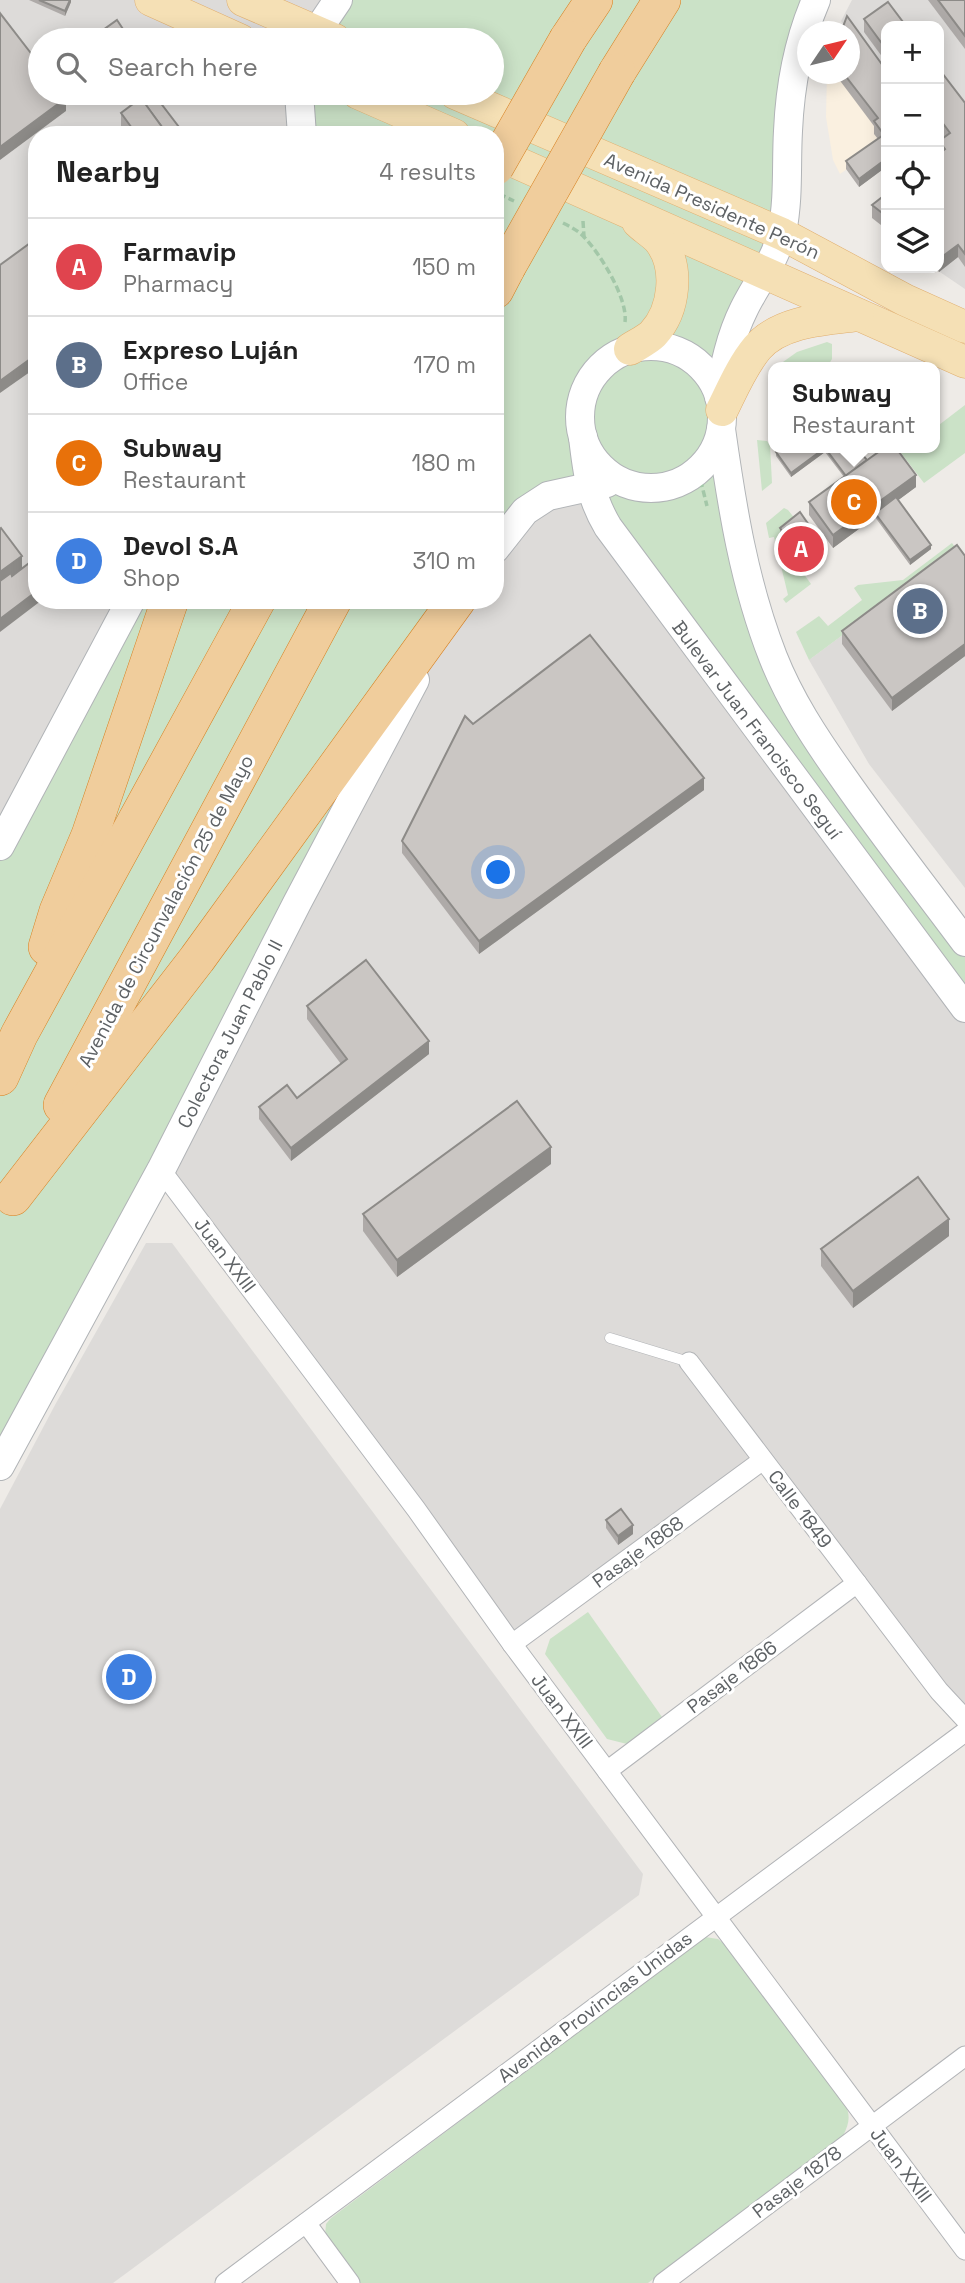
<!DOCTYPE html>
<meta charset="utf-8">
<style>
body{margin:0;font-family:"Space Grotesk",sans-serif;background:#f6f6f6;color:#222}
.controls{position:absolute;right:21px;top:21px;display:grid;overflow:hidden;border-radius:14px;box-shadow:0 4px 18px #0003}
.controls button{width:63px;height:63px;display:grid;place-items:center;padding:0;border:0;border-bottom:2px solid #e0e0e0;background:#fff;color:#222;font:35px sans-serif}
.compass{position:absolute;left:797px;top:21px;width:63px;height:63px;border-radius:50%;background:#fff;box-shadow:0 4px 18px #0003;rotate:55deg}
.you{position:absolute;left:499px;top:873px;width:24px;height:24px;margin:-18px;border:5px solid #fff;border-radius:50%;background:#1a73e8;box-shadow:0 0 0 10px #1a73e833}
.badge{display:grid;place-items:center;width:46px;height:46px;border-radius:50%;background:#111827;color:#fff;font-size:23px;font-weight:700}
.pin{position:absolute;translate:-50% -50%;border:4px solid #fff;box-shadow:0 2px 7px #0006}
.popup{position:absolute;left:768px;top:362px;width:172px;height:91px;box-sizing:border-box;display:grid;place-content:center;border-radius:14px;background:#fff;filter:drop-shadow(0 2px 5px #0005);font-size:23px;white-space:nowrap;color:#767676}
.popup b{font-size:26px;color:#222}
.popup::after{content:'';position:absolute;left:50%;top:100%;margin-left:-14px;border:14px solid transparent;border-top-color:#fff}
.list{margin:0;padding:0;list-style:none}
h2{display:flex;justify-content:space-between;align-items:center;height:91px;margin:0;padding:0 28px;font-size:30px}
h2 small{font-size:23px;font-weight:400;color:#767676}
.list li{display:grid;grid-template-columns:46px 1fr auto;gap:21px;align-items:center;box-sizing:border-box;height:98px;padding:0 28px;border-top:2px solid #e0e0e0}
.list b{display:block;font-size:26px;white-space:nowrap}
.list p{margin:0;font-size:23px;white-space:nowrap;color:#767676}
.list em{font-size:23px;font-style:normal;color:#767676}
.icon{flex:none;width:38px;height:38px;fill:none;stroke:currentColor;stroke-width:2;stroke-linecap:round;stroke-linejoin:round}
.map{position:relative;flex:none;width:965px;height:2283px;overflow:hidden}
.search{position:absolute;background:#fff;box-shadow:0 4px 18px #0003;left:28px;top:28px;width:476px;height:77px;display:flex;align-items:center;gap:18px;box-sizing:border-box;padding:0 24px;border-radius:38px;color:#767676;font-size:26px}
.panel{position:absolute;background:#fff;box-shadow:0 4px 18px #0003;left:28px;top:126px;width:476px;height:483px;border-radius:28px}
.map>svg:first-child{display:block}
.commercial{fill:#faf0e0}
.industrial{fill:#dddbd9}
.green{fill:#cbe2c7}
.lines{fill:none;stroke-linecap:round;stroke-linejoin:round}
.lane-casing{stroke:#b2b4b7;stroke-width:11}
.street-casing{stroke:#b2b4b7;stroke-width:21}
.secondary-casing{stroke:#b1b4b7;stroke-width:30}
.primary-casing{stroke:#e0ae6e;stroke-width:33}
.highway-casing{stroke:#d77f1e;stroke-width:38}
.path{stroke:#a3c7a8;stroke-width:3.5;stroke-dasharray:7 3.5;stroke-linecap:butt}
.lane{stroke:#fff;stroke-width:10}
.street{stroke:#fff;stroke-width:19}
.secondary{stroke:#fff;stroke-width:28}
.primary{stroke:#f5e0b5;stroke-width:32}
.highway{stroke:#f0cd9c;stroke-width:37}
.highway-bridge-casing{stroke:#d77f1e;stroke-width:38;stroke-linecap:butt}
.highway-bridge{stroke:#f0cd9c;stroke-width:37}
.wall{fill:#aeaaa8}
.shaded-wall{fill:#8d8b88}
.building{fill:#cac6c3;stroke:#8d8b88;stroke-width:2}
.labels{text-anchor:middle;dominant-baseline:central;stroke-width:6;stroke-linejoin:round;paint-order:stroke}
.street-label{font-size:19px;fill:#5e6265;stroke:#fff}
</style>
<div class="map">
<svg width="965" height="2283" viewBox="0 0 965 2283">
<rect width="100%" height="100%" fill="#eeebe7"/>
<path class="commercial" d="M827,74h23l36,8v60l-46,32 -7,-14 -7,-43z"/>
<g class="industrial">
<path d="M0,0h338l-27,40h-271v53h259l3,42h-265v465h94l-131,246z"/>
<path d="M852,0h113v289l-31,-21h5v-242h-53v56l-45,-61z"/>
<path d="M589,486l376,522v711l-202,-259 -251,184 -351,-474 297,-570h37v-51l30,-38z"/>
<path d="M957,550l8,11v327l-96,-124 -60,-104z"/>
<path d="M146,1243h26l471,631 -4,21 -526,388h-113v-774l55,-104z"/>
</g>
<g class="green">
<path d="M338,0h478l-27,186 -66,184 50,288 192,284v66l-376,-522 -41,10 -53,53v-414h-193l-3,-42h193v-53h-181z"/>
<path d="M827,342l5,2v15l-5,8h-51l21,-15z"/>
<path d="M965,405v48l-41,30 -23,-30 7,-5h26l1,-20z"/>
<path d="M757,440l10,1 3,4 2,38 -10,8z"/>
<path d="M784,508l4,2 12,15 -20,16 31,43 -25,19 -3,-4 5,-4 -14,-58 -5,1 -3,-15z"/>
<path d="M952,543l5,7 -148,110 -13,-28 23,-16 9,10 34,-26 -8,-12 4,-3 45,-5z"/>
<path d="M131,600h327l-458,866v-620z"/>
<path d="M588,1612l74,105 -35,27 -20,-5 -62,-85 5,-15z"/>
<path d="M705,1937l13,2 12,10 115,155c6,12 4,20 -2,32l-195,147h-291l-32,-48 1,-11 5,-6z"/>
</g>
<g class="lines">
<g class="lane-casing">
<path id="lane" d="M610,1338l79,24"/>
</g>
<g class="street-casing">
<g id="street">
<path d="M161,1170l255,339 96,135 453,606"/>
<path d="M689,1362l250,329 26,28"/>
<path d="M512,1644l251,-184"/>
<path d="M607,1771l250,-188"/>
<path d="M306,2223l44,60"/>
<path d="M225,2283l740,-551"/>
<path d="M663,2283l302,-227"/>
</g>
</g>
<g class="secondary-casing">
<g id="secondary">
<path d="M311,40l27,-40"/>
<path d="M299,93l3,42"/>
<circle cx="651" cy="417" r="71"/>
<path d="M719,397c5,-30 11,-60 25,-88 12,-25 32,-49 38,-77 7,-35 4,-67 6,-101 2,-46 10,-89 28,-131"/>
<path d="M721,429c11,78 23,154 52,228 17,43 42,81 69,119 39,56 82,111 123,166"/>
<path d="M583,437c4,35 7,60 25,90l357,481"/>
<path d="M495,549l30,-38 23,-15 59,-13"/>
<path d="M0,846l131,-246"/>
<path d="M0,1466l161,-296 136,-267 118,-223"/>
</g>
</g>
<g class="primary-casing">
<g id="primary">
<path d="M151,0l89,40"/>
<path d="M243,0l92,40"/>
<path d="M358,93l96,42"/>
<path d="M455,93l327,141 123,66 60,27"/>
<path d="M495,153l470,209"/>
<path d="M630,349c8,-5 17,-9 23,-15 22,-24 27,-68 6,-94 -5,-6 -15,-12 -21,-18"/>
<path d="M722,410c10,-20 20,-44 35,-62 23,-27 68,-29 101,-33"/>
</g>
</g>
<g class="highway-casing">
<g id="highway">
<path d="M568,39l26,-39"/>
<path d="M617,72l45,-72"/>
<path d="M495,290l12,-23"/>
<path d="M47,947l11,-36 32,-76 80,-235"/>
<path d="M0,1077l19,-42 238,-435"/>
<path d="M62,1105l271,-505"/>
<path d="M13,1197l184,-238 260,-359"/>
</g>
</g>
<g class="path">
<path d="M499,194l15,7"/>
<path d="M583,221l1,16"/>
<path d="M563,223c8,4 16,8 22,15 16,17 43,61 40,84"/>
<path d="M698,470l9,36"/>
</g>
<use href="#lane" class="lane"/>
<use href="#street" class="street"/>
<use href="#secondary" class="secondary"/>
<use href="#primary" class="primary"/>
<use href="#highway" class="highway"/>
<g class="highway-bridge-casing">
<g id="highway-bridge">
<path d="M495,167l73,-128"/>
<path d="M507,267l110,-195"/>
</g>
</g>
<use href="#highway-bridge" class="highway-bridge"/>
</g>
<g class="wall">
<path d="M29,0h42v2l-6,14z"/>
<path d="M928,0h37v49z"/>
<path d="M864,19l22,7v36l-22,-30z"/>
<path d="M939,69l26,34v164l-7,-10 -19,15 -5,-4h5v-127l5,-3 -5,-7z"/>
<path d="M886,70v97l-27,20 -13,-18v-8l32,-22 -4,-5v-8l-39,-52h15z"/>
<path d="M142,100l43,35h-58l-6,-9v-13z"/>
<path d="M886,194v35l-14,-11v-13z"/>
<path d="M782,448h75l10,12 49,27 -18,13 33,49 -21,16 -35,-48 -42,31 -24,-33v-13l35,-25 -19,-25 -34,25 -15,-21v-4z"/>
<path d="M780,528l42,29 -20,14 -22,-30z"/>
<path d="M965,556v100l-73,55 -50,-67v-13z"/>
<path d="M473,724l231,66 -225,164 -77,-101v-12z"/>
<path d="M307,1006l122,48 -138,107 -32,-42v-12l38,-9 44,-34 -34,-45z"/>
<path d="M551,1164l-154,113 -34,-46v-17z"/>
<path d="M949,1236l-96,72 -32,-42v-17z"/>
<path d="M606,1520l27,14 -15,11 -12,-17z"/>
</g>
<g class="shaded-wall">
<path d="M70,0h1v2l-6,14v-5z"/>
<path d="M66,98v13l-66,49v-13z"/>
<path d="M162,127v8h-10z"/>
<path d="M886,129v13l-4,3v-13z"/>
<path d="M886,159v8l-27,20v-8z"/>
<path d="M958,245v12l-19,15v-13z"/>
<path d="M37,354v13l-37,26v-12z"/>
<path d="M825,448v4l-34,25v-4z"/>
<path d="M916,475v12l-39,29 -2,-3v4l-42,31v-13z"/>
<path d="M822,544v13l-20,14v-13z"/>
<path d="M931,545v4l-21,16v-5z"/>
<path d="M22,556v13l-22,16v-13z"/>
<path d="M37,591v9h5l-42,32v-13z"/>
<path d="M965,644v12l-73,55v-13z"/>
<path d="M704,778v12l-225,164v-13z"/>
<path d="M429,1041v13l-138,107v-13z"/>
<path d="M551,1147v17l-154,113v-17z"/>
<path d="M949,1219v17l-96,72v-17z"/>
<path d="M633,1525v9l-15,11v-9z"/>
</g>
<g class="building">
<path d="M39,0h31l-5,11z"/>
<path d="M938,0h27v36z"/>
<path d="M888,2l18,24h-20v23l-22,-30z"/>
<path d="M0,13l40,52v28h22l4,5 -66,49z"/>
<path d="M847,16l39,54v59l-4,3 -8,-11 4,-3 -34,-44h6v-42h-9z"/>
<path d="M117,20l8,12 -2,2 5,6h-39z"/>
<path d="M939,69l26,34v151l-7,-9 -19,14v-105l6,-5 -6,-8 11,-8 -11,-15z"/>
<path d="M152,93h1l32,42h-23v-8l-20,-27z"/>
<path d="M141,98l21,29 -10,8h-15l-16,-22z"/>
<path d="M882,136l4,7v16l-27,20 -13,-18z"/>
<path d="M886,194v22l-14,-11z"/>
<path d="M37,238v116l-37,27v-116z"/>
<path d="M782,448h75l10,12 -21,16 -21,-28 -34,25 -15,-21z"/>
<path d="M884,448h12l20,27 -83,60 -24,-33z"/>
<path d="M896,497l35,48 -21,15 -35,-47z"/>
<path d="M800,512l22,32 -20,14 -22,-30z"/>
<path d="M1,528l21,28 -22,16v-43z"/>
<path d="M957,545l8,11v88l-73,54 -50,-67z"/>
<path d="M37,557v34l-37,28v-38l11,-8 1,3z"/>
<path d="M590,635l114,143 -225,163 -77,-100 63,-125 8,8z"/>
<path d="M366,960l63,81 -138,107 -32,-41 28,-22 10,13 50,-39 -40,-53z"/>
<path d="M517,1101l34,46 -154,113 -34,-46z"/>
<path d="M918,1177l31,42 -96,72 -32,-42z"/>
<path d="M621,1509l12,16 -15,11 -12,-16z"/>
</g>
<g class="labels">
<g class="street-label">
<text transform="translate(712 206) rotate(24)">Avenida Presidente Perón</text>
<text transform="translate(757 730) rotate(53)">Bulevar Juan Francisco Seguí</text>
<text transform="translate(166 911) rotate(-62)">Avenida de Circunvalación 25 de Mayo</text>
<text transform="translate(230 1034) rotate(-63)">Colectora Juan Pablo II</text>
<text transform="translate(225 1255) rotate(53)">Juan XXIII</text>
<text transform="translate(800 1509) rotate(53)">Calle 1849</text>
<text transform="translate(638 1552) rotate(-36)">Pasaje 1868</text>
<text transform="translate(732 1677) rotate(-37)">Pasaje 1866</text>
<text transform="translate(562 1711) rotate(53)">Juan XXIII</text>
<text transform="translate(595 2007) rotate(-37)">Avenida Provincias Unidas</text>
<text transform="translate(901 2165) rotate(53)">Juan XXIII</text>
<text transform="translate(797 2182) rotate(-37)">Pasaje 1878</text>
</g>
</g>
</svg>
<div class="controls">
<button>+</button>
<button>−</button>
<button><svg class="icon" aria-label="locate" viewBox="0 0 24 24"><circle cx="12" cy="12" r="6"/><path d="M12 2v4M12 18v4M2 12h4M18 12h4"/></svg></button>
<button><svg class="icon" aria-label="layers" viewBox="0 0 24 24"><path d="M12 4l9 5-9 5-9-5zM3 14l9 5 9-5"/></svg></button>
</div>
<svg class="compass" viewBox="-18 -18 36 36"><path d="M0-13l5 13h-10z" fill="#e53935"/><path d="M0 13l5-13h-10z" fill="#767676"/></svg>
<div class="you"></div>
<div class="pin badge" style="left:801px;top:549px;background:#e0444e">A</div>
<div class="pin badge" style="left:920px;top:611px;background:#5c6f8a">B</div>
<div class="pin badge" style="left:854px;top:502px;background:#e8710a">C</div>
<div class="popup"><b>Subway</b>Restaurant</div>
<div class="pin badge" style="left:129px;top:1677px;background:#3f7fe0">D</div>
<div class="search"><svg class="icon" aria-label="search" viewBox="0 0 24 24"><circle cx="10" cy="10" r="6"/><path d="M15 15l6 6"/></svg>Search here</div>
<section class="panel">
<h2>Nearby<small>4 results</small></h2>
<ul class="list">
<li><span class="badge" style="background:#e0444e">A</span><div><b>Farmavip</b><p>Pharmacy</p></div><em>150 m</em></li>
<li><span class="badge" style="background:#5c6f8a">B</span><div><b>Expreso Luján</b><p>Office</p></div><em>170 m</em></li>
<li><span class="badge" style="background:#e8710a">C</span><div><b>Subway</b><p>Restaurant</p></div><em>180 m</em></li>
<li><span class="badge" style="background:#3f7fe0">D</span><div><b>Devol S.A</b><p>Shop</p></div><em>310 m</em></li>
</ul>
</section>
</div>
